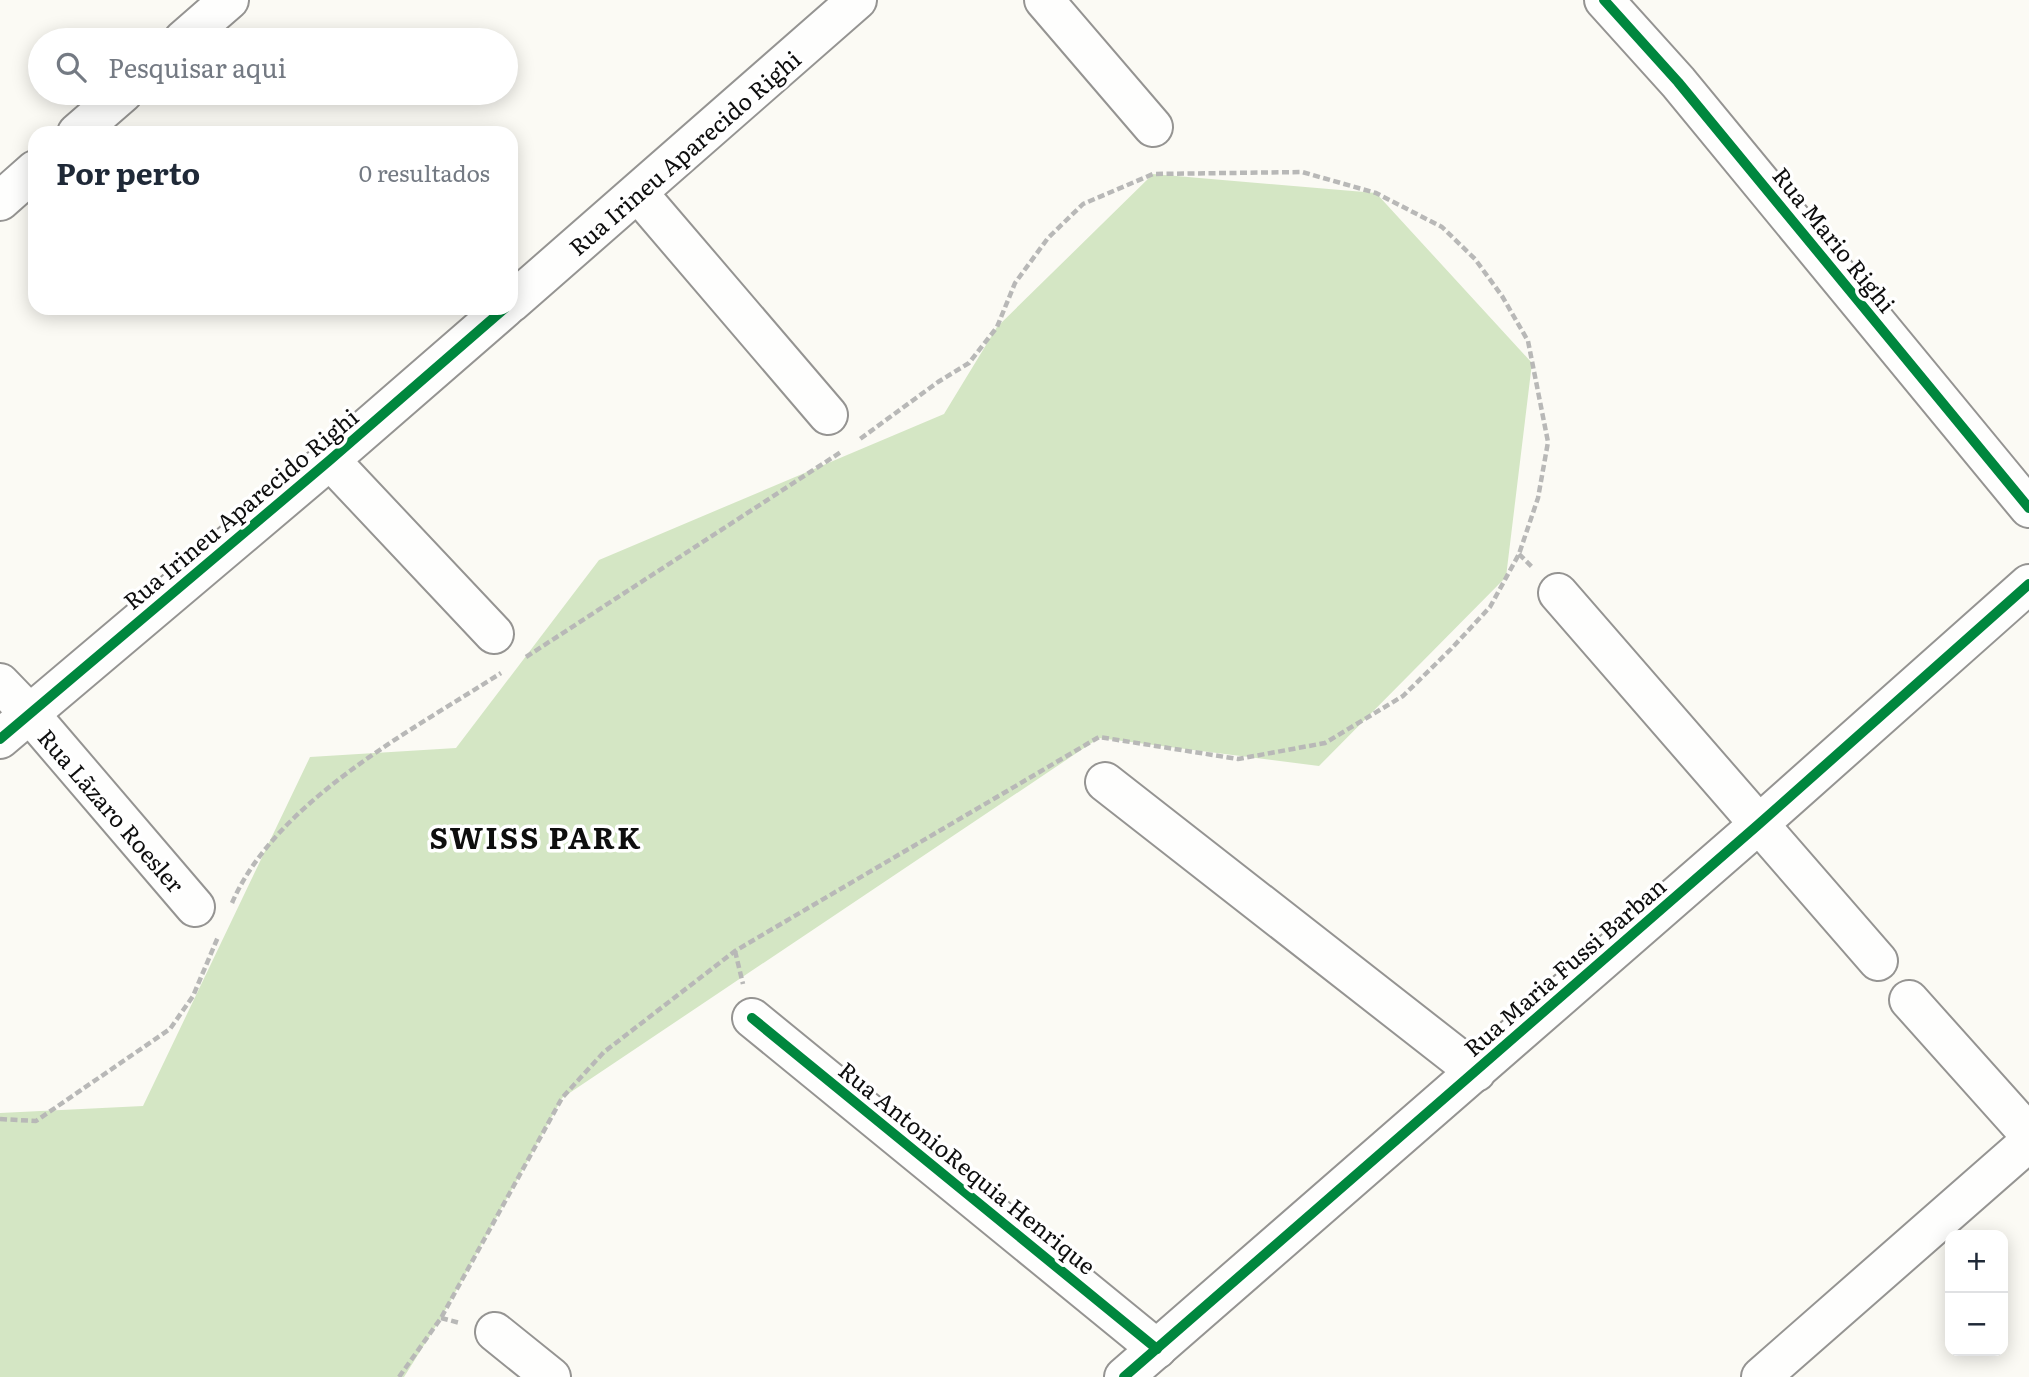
<!DOCTYPE html>
<html lang="pt">
<meta charset="utf-8">
<style>
body{margin:0;font-family:Literata,serif;background:#f2f2f3;color:#1f2937}
.controls{position:absolute;right:21px;bottom:21px;display:grid;overflow:hidden;border-radius:14px;box-shadow:0 4px 18px #0003}
.controls button{width:63px;height:63px;display:grid;place-items:center;padding:0;border:0;border-bottom:2px solid #e0e1e3;background:#fff;color:#1f2937;font:35px sans-serif}
.list{margin:0;padding:0;list-style:none}
h2{display:flex;justify-content:space-between;align-items:center;height:91px;margin:0;padding:0 28px;font-size:30px}
h2 small{font-size:23px;font-weight:400;color:#747a83}
.icon{flex:none;width:38px;height:38px;fill:none;stroke:currentColor;stroke-width:2;stroke-linecap:round;stroke-linejoin:round}
.map{position:relative;flex:none;width:2029px;height:1377px;overflow:hidden}
.search{position:absolute;background:#fff;box-shadow:0 4px 18px #0003;left:28px;top:28px;width:490px;height:77px;display:flex;align-items:center;gap:18px;box-sizing:border-box;padding:0 24px;border-radius:38px;color:#747a83;font-size:26px}
.panel{position:absolute;background:#fff;box-shadow:0 4px 18px #0003;left:28px;top:126px;width:490px;height:189px;border-radius:21px}
.map>svg:first-child{display:block}
.forest{fill:#d4e6c4}
.lines{fill:none;stroke-linecap:round;stroke-linejoin:round}
.minor-casing{stroke:#959492;stroke-width:42}
.path{stroke:#b8b8b7;stroke-width:4.5;stroke-dasharray:7 3.5;stroke-linecap:butt}
.minor{stroke:#fefefd;stroke-width:38}
.cycleway-casing{stroke:#fff;stroke-width:15}
.cycleway{stroke:#00873e;stroke-width:10}
.labels{text-anchor:middle;dominant-baseline:central;stroke-width:7;stroke-linejoin:round;paint-order:stroke}
.street-label{font-size:23px;fill:#0e0e0e;stroke:#fff}
.district-label{font-size:30px;font-weight:bold;letter-spacing:2px;fill:#0e0e0e;stroke:#fff}
</style>
<div class="map">
<svg width="2029" height="1377" viewBox="0 0 2029 1377">
<rect width="100%" height="100%" fill="#fbfaf4"/>
<path class="forest" d="M1153,174l223,19 156,170 -26,214 -187,189 -220,-28 -537,360 -121,220 -37,59h-404v-264l143,-7 167,-349 146,-9 143,-188 345,-146 53,-87z"/>
<g class="lines">
<g class="minor-casing">
<g id="minor">
<path d="M1044,0l109,127"/>
<path d="M1604,0l74,82 351,426"/>
<path d="M183,40l46,-40"/>
<path d="M77,133l46,-40"/>
<path d="M638,193l190,222"/>
<path d="M0,201l35,-31"/>
<path d="M511,303l346,-303"/>
<path d="M330,460l164,174"/>
<path d="M1558,593l320,368"/>
<path d="M0,683l29,30 166,194"/>
<path d="M0,739l330,-279 175,-152"/>
<path d="M1105,782l371,290"/>
<path d="M1909,1000l120,134"/>
<path d="M752,1018l405,331"/>
<path d="M495,1332l56,45"/>
<path d="M1124,1377l635,-553 270,-240"/>
<path d="M1761,1377l268,-235"/>
</g>
</g>
<g class="path">
<path d="M1519,554l14,14"/>
<path d="M526,657l315,-205"/>
<path d="M232,903c44,-102 179,-172 269,-230"/>
<path d="M735,951l8,33"/>
<path d="M0,1119l36,2 134,-92 23,-33 25,-59"/>
<path d="M441,1318l19,5"/>
<path d="M399,1377l42,-59 121,-220 42,-46 131,-101 364,-214 139,22 87,-16 78,-47 48,-47 39,-42 29,-53 19,-56 10,-56 -20,-101 -26,-45 -27,-37 -33,-32 -66,-34 -74,-21 -149,2 -70,30 -35,34 -33,45 -18,44 -28,36 -31,19 -78,57"/>
</g>
<use href="#minor" class="minor"/>
<g class="cycleway-casing">
<g id="cycleway">
<path d="M1604,0l74,82 351,426"/>
<path d="M0,739l330,-279 175,-152"/>
<path d="M752,1018l405,331"/>
<path d="M1124,1377l635,-553 270,-240"/>
</g>
</g>
<use href="#cycleway" class="cycleway"/>
</g>
<g class="labels">
<g class="street-label">
<text transform="translate(684 152) rotate(-41)">Rua Irineu Aparecido Righi</text>
<text transform="translate(1835 239) rotate(51)">Rua Mario Righi</text>
<text transform="translate(240 508) rotate(-40)">Rua Irineu Aparecido Righi</text>
<text transform="translate(112 810) rotate(49)">Rua Lãzaro Roesler</text>
<text transform="translate(1564 966) rotate(-41)">Rua Maria Fussi Barban</text>
<text transform="translate(968 1167) rotate(39)">Rua AntonioRequia Henrique</text>
</g>
<g class="district-label">
<text x="536" y="836">SWISS PARK</text>
</g>
</g>
</svg>
<div class="controls">
<button>+</button>
<button>−</button>
</div>
<div class="search"><svg class="icon" aria-label="search" viewBox="0 0 24 24"><circle cx="10" cy="10" r="6"/><path d="M15 15l6 6"/></svg>Pesquisar aqui</div>
<section class="panel">
<h2>Por perto<small>0 resultados</small></h2>
<ul class="list">
</ul>
</section>
</div>
